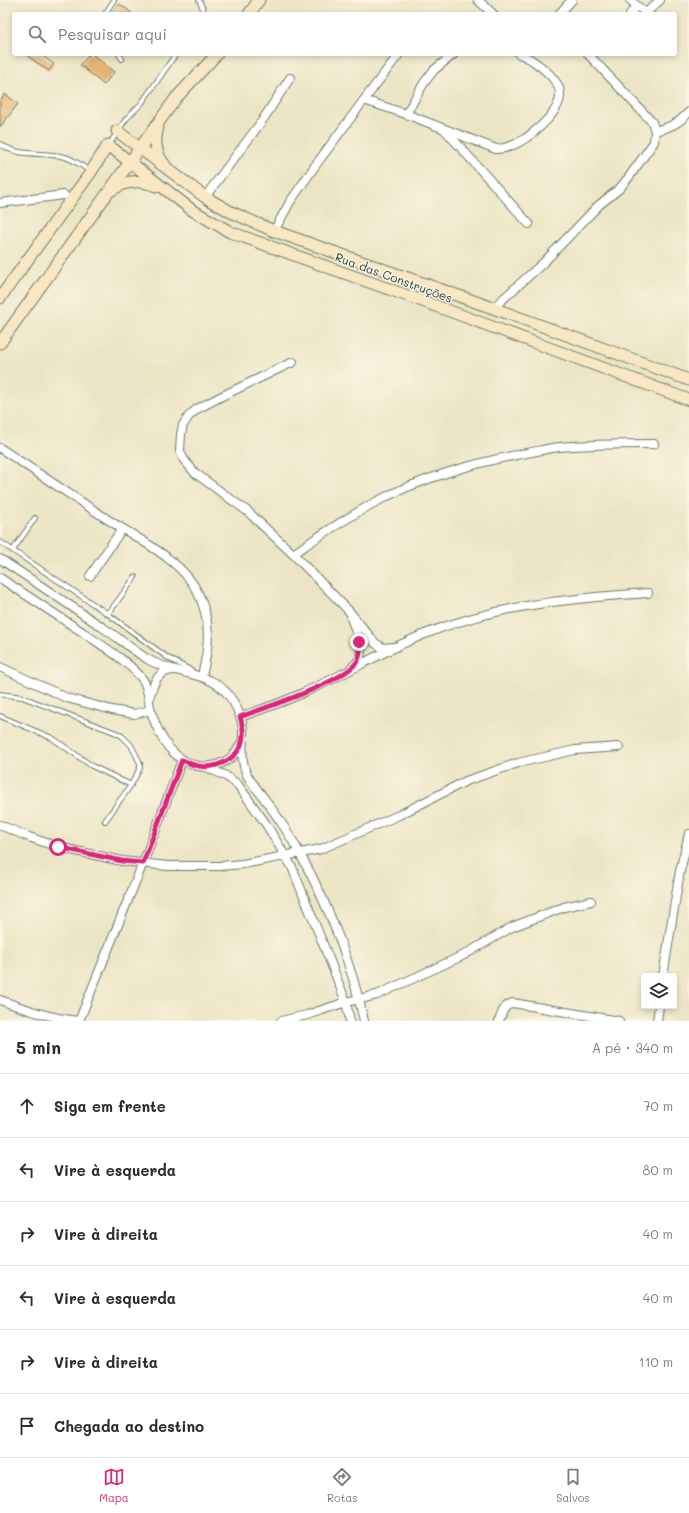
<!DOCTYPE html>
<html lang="pt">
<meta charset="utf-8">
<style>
body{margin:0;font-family:Mali,sans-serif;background:#f7f7f7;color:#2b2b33}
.controls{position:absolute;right:12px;bottom:12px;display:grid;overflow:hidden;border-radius:4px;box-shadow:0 2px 6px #0003}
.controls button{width:36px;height:36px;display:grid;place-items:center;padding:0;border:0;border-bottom:1px solid #e1e1e2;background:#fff;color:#2b2b33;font:20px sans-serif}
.stop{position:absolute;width:12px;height:12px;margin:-9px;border:3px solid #db2777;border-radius:50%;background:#fff}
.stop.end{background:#db2777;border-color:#fff;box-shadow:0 1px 4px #0008}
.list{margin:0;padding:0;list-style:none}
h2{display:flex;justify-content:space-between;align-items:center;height:52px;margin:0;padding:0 16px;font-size:17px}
h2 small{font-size:13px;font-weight:400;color:#7c7c81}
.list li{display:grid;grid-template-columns:26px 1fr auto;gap:12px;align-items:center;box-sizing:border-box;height:64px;padding:0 16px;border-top:1px solid #e1e1e2}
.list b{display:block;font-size:15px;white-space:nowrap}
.list em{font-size:13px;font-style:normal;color:#7c7c81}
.icon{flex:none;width:22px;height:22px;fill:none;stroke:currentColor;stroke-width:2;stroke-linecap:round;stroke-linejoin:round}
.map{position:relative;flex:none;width:689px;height:1021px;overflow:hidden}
.search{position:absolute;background:#fff;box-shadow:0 2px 6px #0003;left:12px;right:12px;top:12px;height:44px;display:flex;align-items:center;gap:10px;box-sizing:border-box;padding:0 14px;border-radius:4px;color:#7c7c81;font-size:15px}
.sheet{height:436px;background:#fff}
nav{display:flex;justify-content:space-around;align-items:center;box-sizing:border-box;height:56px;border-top:1px solid #e1e1e2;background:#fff;font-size:11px;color:#7c7c81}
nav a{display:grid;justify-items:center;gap:2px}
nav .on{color:#db2777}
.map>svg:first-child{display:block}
.building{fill:#e4b16d}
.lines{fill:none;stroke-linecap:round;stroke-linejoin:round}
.lane-casing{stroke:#677867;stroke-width:6}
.street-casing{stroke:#677867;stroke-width:10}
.secondary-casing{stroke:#677867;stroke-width:13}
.lane{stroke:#fff;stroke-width:4}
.street{stroke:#fff;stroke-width:8}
.secondary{stroke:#f9e7c3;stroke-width:11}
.route{stroke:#db2777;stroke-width:5}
.labels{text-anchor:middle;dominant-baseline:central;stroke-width:3;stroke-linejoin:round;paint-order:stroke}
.street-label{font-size:12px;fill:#1f3d34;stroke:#fcf5e5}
</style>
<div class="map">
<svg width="689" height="1021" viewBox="0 0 689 1021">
<rect width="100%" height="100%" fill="#fcf5e5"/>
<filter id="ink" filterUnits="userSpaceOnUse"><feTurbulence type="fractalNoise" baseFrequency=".025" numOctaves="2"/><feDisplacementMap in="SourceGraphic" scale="8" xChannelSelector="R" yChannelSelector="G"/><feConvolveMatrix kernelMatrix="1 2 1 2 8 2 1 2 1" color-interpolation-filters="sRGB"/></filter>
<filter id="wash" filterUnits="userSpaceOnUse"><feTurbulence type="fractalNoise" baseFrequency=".012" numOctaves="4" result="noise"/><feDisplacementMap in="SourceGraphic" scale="16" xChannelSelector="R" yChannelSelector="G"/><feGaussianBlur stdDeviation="0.9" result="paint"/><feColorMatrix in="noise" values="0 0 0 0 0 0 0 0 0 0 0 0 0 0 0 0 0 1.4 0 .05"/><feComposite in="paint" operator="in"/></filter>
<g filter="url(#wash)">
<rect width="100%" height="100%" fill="#ece5c5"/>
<g id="blocks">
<g class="building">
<path d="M120,4l13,10h-22z"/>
<path d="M25,54h15l14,10 -5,7z"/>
<path d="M90,54h2l22,18 -10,13 -24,-20z"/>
<path d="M5,94l13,10 -18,23v-26z"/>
</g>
</g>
</g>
<g filter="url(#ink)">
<use href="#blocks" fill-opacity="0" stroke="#677867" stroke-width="1"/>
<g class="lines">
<g class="lane-casing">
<g id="lane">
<path d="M199,0l4,9 -2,5"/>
<path d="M105,14l9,-14"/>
<path d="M119,54l3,5"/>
<path d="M0,144c20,14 43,7 65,13 8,2 17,9 25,14"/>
<path d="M109,145l17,-26 15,-15 35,-50"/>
<path d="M0,542l108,72 60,44 24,13"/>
<path d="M13,550l22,-32"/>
<path d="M108,614l27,-37"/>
<path d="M0,694l22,3 92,35 8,4 9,9 9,18v5l-9,17 -26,36"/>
<path d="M0,716l52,22 40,28 39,19"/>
</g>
</g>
<g class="street-casing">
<g id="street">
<path d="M478,0l15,14"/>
<path d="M630,0l17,14"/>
<path d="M646,13l14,-13"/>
<path d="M559,14l13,-14"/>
<path d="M630,14l7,-8"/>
<path d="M364,100l35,-46"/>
<path d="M406,114l18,-31 10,-13 20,-16"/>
<path d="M444,129l85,95"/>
<path d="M655,131c15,-4 23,-7 34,-19"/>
<path d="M205,197l57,-76 28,-43"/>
<path d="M0,203l64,-8"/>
<path d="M274,231l16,-29 25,-36 49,-66 42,14 90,35c5,0 10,-1 15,-3 16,-6 49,-32 49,-51 1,-16 -28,-37 -41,-41"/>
<path d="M493,308l50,-45 56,-58 20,-16 10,-12 25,-35 1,-11 -3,-9 -64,-68"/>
<path d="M293,362l-73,35 -23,12 -8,7 -6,9 -2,9 -1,17 4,9 11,13 52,38 46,43 55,56 27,33 8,5 11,-1"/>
<path d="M0,448c36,24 71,47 107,71 29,19 76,41 91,74 14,29 11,53 4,83"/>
<path d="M293,554c26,-18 52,-35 79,-50 45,-25 105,-42 155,-51 11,-2 22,-5 33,-6 31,-3 62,-3 94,-3"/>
<path d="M0,559c34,22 68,45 102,68 16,10 30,23 47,33 25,15 56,10 77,32 9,10 17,26 17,40 0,16 -3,27 4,43 5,9 13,17 19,26 12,16 24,34 34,53 28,50 52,111 64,167"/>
<path d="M90,576l32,-47"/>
<path d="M0,578c28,18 56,37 84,55 17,12 47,30 59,47 5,7 5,18 7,27 5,19 15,42 33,53 21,13 49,6 58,-17"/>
<path d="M351,618c4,12 15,31 7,43 -2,3 -5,5 -7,7"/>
<path d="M0,667l67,31 45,12 22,4 17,-4"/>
<path d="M149,698c5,-15 7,-26 24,-28"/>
<path d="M240,717c22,-8 44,-15 65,-25 41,-18 79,-42 120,-58 71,-29 148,-36 223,-41"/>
<path d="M206,767l20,9 12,9 28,39 26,43 40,99 14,36 4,19"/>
<path d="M0,825l29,12 29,10 64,14 46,5h51l24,-2 78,-15 78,-34 67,-34 52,-18 57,-13 44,-3"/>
<path d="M663,976l17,-105 9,-37"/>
<path d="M0,1000c25,9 50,18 78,21"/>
<path d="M79,1021l64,-158 39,-103"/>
<path d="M281,1021l26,-6 39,-13 31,-7 87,-40 48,-28 52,-20 27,-6"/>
<path d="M499,1021c3,-8 5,-16 14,-18l106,18"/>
<path d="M657,1021l2,-15"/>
</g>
</g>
<g class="secondary-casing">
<g id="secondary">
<path d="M249,14l10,-14"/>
<path d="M158,127c-4,14 -3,27 7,38"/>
<path d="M117,131l88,66 26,15 43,19 219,77 196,72"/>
<path d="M112,190c14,-10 28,-11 44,-4"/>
<path d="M0,298l91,-126 17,-27 84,65 38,22 206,74 253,94"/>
<path d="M0,343l176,-245 41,-44"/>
</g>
</g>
<use href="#lane" class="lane"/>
<use href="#street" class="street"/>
<use href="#secondary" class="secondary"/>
</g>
</g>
<g class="lines" filter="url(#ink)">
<path class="route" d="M58,847l64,14 21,2 39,-103c4,1 8,4 12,5 21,6 47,-6 49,-29 1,-7 -1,-13 -3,-19 24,-9 108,-36 118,-57 3,-6 2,-12 1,-18"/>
</g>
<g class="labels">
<g class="street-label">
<text transform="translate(394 277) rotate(20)">Rua das Construções</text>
</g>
</g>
</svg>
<div class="controls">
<button><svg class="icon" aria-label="layers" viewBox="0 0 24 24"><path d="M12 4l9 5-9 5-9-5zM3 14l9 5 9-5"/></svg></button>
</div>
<div class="stop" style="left:58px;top:847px"></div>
<div class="stop end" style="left:359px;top:642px"></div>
<div class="search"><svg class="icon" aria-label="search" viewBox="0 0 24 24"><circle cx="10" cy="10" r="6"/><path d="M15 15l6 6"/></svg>Pesquisar aqui</div>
</div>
<section class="sheet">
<h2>5 min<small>A pé · 340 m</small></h2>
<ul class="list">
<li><svg class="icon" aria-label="ahead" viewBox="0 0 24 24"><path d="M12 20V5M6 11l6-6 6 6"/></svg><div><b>Siga em frente</b></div><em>70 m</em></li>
<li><svg class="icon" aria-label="left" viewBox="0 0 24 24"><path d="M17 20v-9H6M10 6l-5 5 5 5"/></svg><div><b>Vire à esquerda</b></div><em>80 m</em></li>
<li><svg class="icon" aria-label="right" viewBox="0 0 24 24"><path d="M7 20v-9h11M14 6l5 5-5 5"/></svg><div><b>Vire à direita</b></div><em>40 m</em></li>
<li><svg class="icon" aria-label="left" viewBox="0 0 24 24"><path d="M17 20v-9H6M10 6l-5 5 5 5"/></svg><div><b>Vire à esquerda</b></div><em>40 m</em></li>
<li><svg class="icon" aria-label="right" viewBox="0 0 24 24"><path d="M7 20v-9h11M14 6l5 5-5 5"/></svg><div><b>Vire à direita</b></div><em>110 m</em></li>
<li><svg class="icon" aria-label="arrive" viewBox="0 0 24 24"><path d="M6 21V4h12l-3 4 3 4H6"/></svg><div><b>Chegada ao destino</b></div></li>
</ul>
</section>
<nav>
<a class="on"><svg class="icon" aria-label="map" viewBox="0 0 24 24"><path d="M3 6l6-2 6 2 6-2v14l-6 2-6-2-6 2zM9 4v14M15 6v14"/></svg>Mapa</a>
<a><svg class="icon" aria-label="directions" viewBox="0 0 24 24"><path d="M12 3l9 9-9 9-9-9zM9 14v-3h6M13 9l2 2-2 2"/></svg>Rotas</a>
<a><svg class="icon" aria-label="saved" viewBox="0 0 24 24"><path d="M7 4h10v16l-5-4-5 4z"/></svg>Salvos</a>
</nav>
